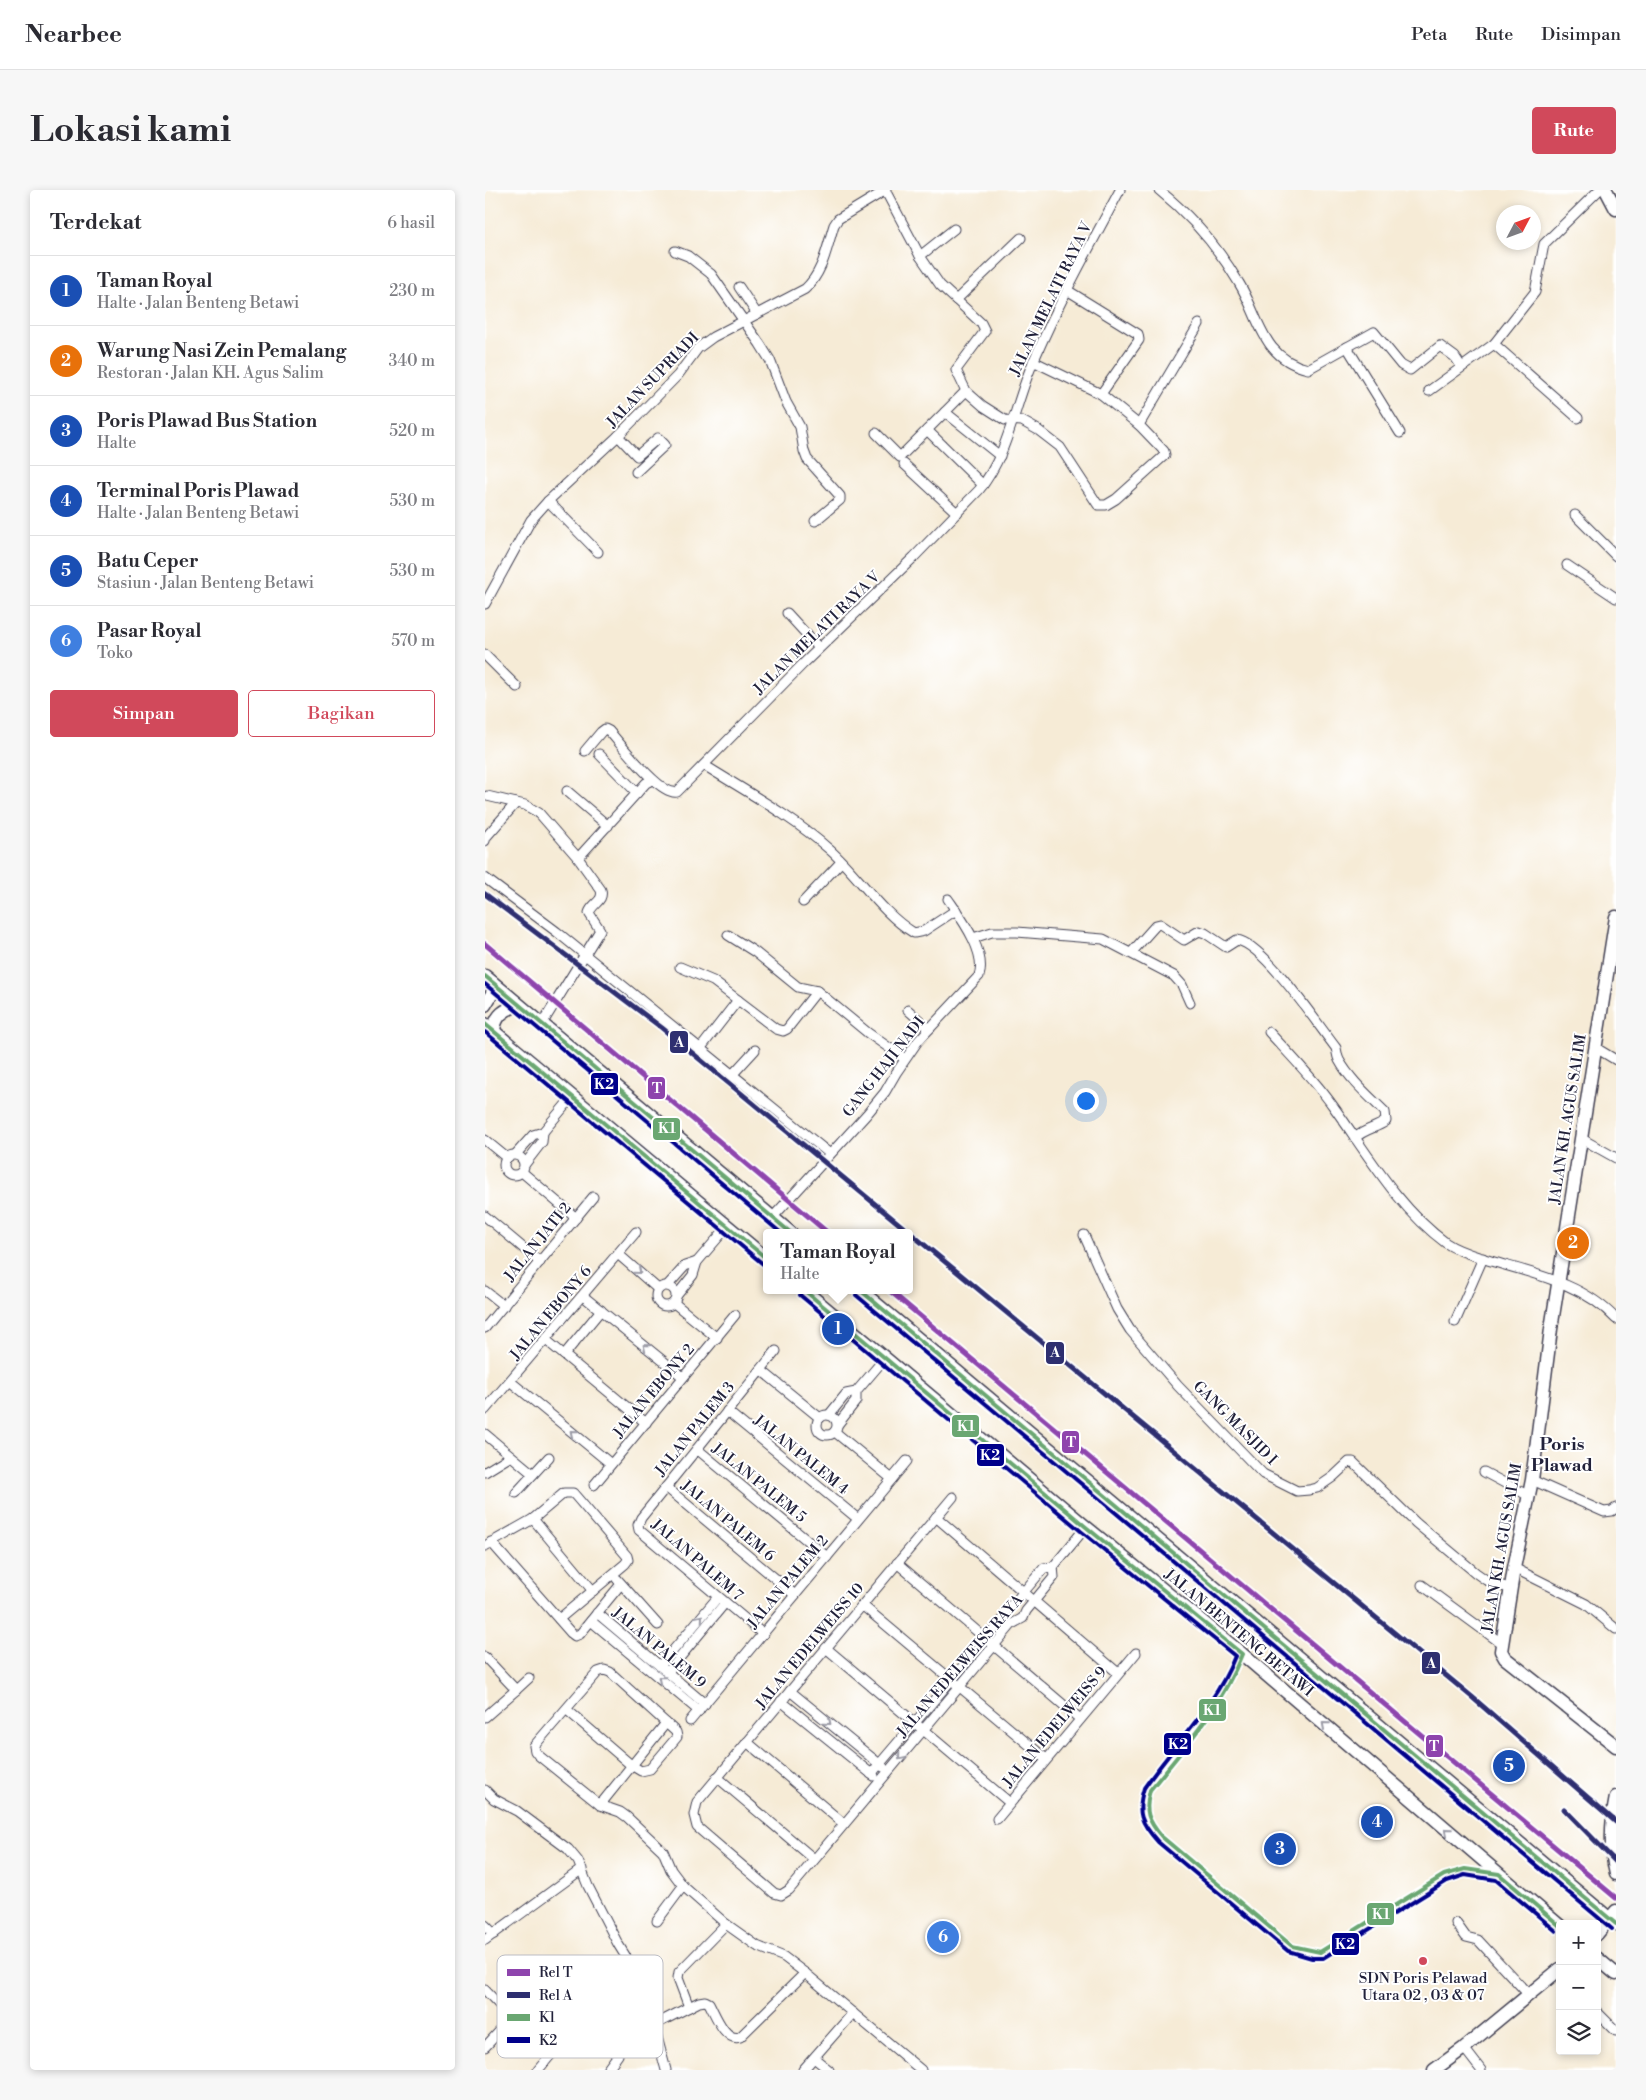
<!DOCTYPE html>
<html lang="id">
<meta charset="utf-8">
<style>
body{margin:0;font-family:"Libre Bodoni",serif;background:#f7f7f7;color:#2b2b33}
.controls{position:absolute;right:15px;bottom:15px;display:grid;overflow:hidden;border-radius:5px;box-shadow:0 2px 8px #0003}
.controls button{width:45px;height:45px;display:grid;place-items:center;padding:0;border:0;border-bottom:1px solid #e1e1e2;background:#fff;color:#2b2b33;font:25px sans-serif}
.compass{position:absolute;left:1011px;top:15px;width:45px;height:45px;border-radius:50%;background:#fff;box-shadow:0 2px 8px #0003;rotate:49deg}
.you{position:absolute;left:600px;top:910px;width:18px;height:18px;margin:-12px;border:4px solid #fff;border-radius:50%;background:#1a73e8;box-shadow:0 0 0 8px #1a73e833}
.badge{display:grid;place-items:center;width:32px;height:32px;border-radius:50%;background:#d1495b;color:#fff;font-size:16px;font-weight:700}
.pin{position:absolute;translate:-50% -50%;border:2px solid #fff;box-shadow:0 1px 5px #0006}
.popup{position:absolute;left:278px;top:1039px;width:150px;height:65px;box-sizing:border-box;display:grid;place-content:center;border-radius:5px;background:#fff;filter:drop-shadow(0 1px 4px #0005);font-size:16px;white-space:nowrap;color:#7c7c81}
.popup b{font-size:19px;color:#2b2b33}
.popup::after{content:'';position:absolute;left:50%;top:100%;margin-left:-10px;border:10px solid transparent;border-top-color:#fff}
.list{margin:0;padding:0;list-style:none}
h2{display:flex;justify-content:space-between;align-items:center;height:65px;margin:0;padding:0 20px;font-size:21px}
h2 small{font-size:16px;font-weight:400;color:#7c7c81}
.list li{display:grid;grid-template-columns:32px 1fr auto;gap:15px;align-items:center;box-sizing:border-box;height:70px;padding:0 20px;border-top:1px solid #e1e1e2}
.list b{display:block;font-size:19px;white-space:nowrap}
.list p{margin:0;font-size:16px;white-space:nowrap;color:#7c7c81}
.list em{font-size:16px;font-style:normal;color:#7c7c81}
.actions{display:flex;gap:10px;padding:15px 20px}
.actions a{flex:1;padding:11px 0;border:1px solid #d1495b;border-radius:5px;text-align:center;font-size:18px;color:#d1495b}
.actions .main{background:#d1495b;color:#fff}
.icon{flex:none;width:28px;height:28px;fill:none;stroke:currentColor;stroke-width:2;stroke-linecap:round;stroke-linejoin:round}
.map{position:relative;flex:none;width:1131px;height:1880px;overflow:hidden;border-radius:5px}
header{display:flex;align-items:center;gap:30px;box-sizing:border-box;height:70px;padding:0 25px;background:#fff;border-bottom:1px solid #e1e1e2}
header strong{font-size:24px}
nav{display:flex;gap:28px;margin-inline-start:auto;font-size:18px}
.intro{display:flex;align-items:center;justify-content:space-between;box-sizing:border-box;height:120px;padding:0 30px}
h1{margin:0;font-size:35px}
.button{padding:12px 22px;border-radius:5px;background:#d1495b;color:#fff;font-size:18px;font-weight:700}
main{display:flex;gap:30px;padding:0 30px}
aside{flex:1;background:#fff;border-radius:5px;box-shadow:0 2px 8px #0003}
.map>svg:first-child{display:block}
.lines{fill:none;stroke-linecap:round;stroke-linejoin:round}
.street-casing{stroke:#424052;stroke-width:11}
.secondary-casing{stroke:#424052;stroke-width:15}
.street{stroke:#fff;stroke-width:9}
.secondary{stroke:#fff;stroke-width:12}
.bus-1-casing{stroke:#fff;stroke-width:8}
.bus-2-casing{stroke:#fff;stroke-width:8}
.bus-1{stroke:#6aa772;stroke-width:4}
.bus-2{stroke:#00008b;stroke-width:4}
.rail-1-casing{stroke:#fff;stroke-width:9}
.rail-2-casing{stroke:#fff;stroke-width:9}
.rail-1{stroke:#2e2f70;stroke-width:5}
.rail-2{stroke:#8e44ad;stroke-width:5}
.oneway{stroke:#9c9ca7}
.poi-dot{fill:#d1495b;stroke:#fff;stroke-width:2}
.labels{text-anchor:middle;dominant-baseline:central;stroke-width:4;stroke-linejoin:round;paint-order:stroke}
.street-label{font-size:15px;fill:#22223b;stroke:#fff}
.poi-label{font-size:15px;fill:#22223b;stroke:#fff}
.quarter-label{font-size:18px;font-weight:bold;fill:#22223b;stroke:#fff}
.key{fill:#fff;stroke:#bdbdc4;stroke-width:1}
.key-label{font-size:14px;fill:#22223b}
.line-badge{stroke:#fff;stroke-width:2}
.badge-label{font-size:14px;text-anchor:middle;font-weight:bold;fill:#fff}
</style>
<header>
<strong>Nearbee</strong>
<nav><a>Peta</a><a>Rute</a><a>Disimpan</a></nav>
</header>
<div class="intro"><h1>Lokasi kami</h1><a class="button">Rute</a></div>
<main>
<aside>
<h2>Terdekat<small>6 hasil</small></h2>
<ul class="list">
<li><span class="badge" style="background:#1a4fb4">1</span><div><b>Taman Royal</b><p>Halte · Jalan Benteng Betawi</p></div><em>230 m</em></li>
<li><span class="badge" style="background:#e8710a">2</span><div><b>Warung Nasi Zein Pemalang</b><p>Restoran · Jalan KH. Agus Salim</p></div><em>340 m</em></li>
<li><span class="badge" style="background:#1a4fb4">3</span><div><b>Poris Plawad Bus Station</b><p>Halte</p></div><em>520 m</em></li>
<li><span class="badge" style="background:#1a4fb4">4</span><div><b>Terminal Poris Plawad</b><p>Halte · Jalan Benteng Betawi</p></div><em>530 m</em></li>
<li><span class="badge" style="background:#1a4fb4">5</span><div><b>Batu Ceper</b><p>Stasiun · Jalan Benteng Betawi</p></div><em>530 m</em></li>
<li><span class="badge" style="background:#3f7fe0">6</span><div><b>Pasar Royal</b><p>Toko</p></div><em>570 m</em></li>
</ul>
<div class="actions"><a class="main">Simpan</a><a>Bagikan</a></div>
</aside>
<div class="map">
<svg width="1131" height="1880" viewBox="0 0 1131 1880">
<rect width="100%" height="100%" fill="#fff"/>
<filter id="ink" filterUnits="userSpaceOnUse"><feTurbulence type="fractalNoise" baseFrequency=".02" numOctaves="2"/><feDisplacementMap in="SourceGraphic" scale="10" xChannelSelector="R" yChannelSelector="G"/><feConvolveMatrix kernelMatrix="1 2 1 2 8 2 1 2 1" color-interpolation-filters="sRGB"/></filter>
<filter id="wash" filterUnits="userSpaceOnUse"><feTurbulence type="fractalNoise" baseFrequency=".0096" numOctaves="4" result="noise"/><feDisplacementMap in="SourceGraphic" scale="20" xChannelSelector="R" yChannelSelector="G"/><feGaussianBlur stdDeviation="1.12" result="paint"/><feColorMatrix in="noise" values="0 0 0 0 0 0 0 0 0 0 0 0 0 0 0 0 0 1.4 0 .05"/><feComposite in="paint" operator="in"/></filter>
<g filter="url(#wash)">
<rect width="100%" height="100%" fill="#f6ebd6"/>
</g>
<g filter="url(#ink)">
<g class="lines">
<g class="street-casing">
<g id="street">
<path d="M400,0l35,66"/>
<path d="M674,0c32,26 59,57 80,93 21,34 22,75 69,86l66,-37 27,33 9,5 30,-24 15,11 6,9"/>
<path d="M469,39l-34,27 20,29 41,38 4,8 -29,39 10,21 17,15 22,14 17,1 16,9 22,17 38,58h8l10,-6 49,-44 -1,-4 -25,-26 -38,-31 -68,-33"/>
<path d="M190,61l13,5 23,18 49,70 10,16 16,42 14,25 4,24 3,8 33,37v4l-25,21"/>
<path d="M254,97l18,27"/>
<path d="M582,100l71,44 1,6 -38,54"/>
<path d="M471,110l65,-62"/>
<path d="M1009,154l84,74"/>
<path d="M862,157l53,86"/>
<path d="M944,201l65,-47 41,-52 9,-48 55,-54"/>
<path d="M460,222l55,44"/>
<path d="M654,235l60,-101"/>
<path d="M442,240l56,55"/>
<path d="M391,243l24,24 66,-66"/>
<path d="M133,246l19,20 21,-18 7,7 -29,27"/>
<path d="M419,274l53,49"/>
<path d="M63,311l50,51"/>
<path d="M1090,325l41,41"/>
<path d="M1082,375l49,33"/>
<path d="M0,414l46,-84 17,-19 70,-65 60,-61 20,-27 15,-11 92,-48c18,-16 22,-42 29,-64l4,-6 48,-29"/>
<path d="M302,423l32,35"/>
<path d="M0,465l32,32"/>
<path d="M100,561l16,-19 4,-3 4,2c12,13 51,65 68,61l126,-128 111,-107 65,-67c30,-36 36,-88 55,-130 25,-58 56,-114 86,-170"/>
<path d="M114,564l38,39"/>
<path d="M219,575c43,27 89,52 126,85 29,26 51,63 84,83l10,-2 32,-21"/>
<path d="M82,601l41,35"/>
<path d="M2,606l38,9 14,8 39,45"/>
<path d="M0,651l1,-4 30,-34"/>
<path d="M0,688l72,54 273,222"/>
<path d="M318,712l38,-40"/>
<path d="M243,745l27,17 43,35 19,4 51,42 37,26"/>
<path d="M488,748l19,-6h25l86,7 71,37 8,9 8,18"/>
<path d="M646,763l25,-28 4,-1 24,16 15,-9 6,2 21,14 11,-7c27,4 81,85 99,108 1,4 1,8 3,12 11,20 30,36 46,52l1,9c-11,8 -20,7 -31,17"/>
<path d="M195,777l33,14 63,48 7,2 4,-2 30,-38"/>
<path d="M423,820l21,19"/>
<path d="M57,834l58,-94 -11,-17c3,-10 15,-11 12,-23l-23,-32 68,-75 6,-3"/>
<path d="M784,842c22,24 45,47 64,74 34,47 65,102 113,137 13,9 30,13 45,18 44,13 93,23 125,58"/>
<path d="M1111,858l20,12"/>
<path d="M215,859l38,-49"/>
<path d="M247,885l23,-25"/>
<path d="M1097,949l34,19"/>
<path d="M0,950l22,18"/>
<path d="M31,964l17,-19 10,-3 30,-36"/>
<circle cx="29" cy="975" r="10"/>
<path d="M40,974l17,-22 1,-10"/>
<path d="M37,982l54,46"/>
<path d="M0,1026l55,46"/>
<path d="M288,1027l94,-103 18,-22 11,-19 22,-32 61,-65c8,-24 -18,-58 -31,-77"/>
<path d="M599,1045l33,74 13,21 48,56 85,88 34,17 12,-1 8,-2 16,-11 16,-15h4l63,61 60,50 10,7 25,9"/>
<path d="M133,1064l40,35"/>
<path d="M183,1095l17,-19 12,-4"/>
<circle cx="181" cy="1106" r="10"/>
<path d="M0,1101l19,15"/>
<path d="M192,1105l16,-20 4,-13 31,-36"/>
<path d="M98,1106l100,81"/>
<path d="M189,1113l43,35"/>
<path d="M970,1132l28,-64"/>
<path d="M0,1138l108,-131"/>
<path d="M61,1150l100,83"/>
<path d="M79,1165l37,-45"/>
<path d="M276,1180l59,48"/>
<path d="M26,1192l100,82"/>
<path d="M0,1220l151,-178"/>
<path d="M242,1221l131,108"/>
<circle cx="342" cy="1235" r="10"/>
<path d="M344,1225l17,-21 10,-2 29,-34"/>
<path d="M353,1234l18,-23v-9"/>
<path d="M350,1242l57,47"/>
<path d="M0,1244l48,40"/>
<path d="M212,1259l130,108"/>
<path d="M0,1282l26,-16"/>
<path d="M999,1282l45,24"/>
<path d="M1047,1290l72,32 8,-1 4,-3"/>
<path d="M109,1295l141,-170"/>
<path d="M181,1297l129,108"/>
<path d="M31,1303l33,-36"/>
<path d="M468,1307l-256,305 -3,13 3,12 77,66 7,2 8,-5 223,-266 11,-6 3,-7 28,-34 -1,-10"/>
<path d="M451,1327l182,156"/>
<path d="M48,1329l60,72"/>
<path d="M6,1352l80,91 4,3 5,-2 41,-50"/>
<path d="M0,1356l48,-27 31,-26h9l54,63 1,4 -3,4 -66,55"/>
<path d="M412,1373l183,156"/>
<path d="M1029,1378l72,36 30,25"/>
<path d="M132,1389l41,46"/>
<path d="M937,1395l79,58"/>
<path d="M377,1415l184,154"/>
<path d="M112,1423l108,91"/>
<path d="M106,1431l108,90"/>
<path d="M278,1444l-124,-104 -1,-5 3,-7 135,-167"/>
<path d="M341,1458l184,155"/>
<path d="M0,1467l31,33 13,-12"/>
<path d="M175,1476l58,-69"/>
<path d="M182,1483l58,-70"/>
<path d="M305,1501l93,76"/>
<path d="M296,1511l93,75"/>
<path d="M81,1519l65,56 10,6 9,-2 27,-32 -1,-5 -66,-60 -6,-2 -6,2 -64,74 1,5 3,4 62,50 20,7 7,5 36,34 8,19 12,16 43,38 31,22 27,11 21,16 116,97"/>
<path d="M0,1527l31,-27"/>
<path d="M205,1531l217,-260"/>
<path d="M262,1552l97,82"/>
<path d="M386,1584l134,-157 1,-6 4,-5 6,-5 28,-33 9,-1 33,-40"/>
<path d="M232,1587l97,82"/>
<path d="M0,1600l9,9 23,12 51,38 10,12 10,25 30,58 21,34 6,15 21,77"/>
<path d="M115,1615l66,-82"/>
<path d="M512,1629l139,-166"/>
<path d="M172,1731l26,-35"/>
<path d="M971,1733l10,14 12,3 51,55"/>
<path d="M0,1735l9,9"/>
<path d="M0,1750l97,-71"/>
<path d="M0,1800l25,26v4l-25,27"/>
<path d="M204,1817l-11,-29 1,-6 47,-48"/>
<path d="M1112,1822l19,19"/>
<path d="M169,1835l45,-23 6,-1 4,2c6,11 16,39 31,34l65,-64"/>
<path d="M979,1858l17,22"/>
<path d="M329,1868l15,12"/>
<path d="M53,1880l21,-25"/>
<path d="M122,1880l11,-15"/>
<path d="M318,1880l50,-57"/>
</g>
</g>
<g class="secondary-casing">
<g id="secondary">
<path d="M1121,0l10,19"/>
<path d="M1131,727l-65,412 -19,151 -18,88 -13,83 4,7 111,88"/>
<path d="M0,786l306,257"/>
<path d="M0,815l8,-13v-9"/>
<path d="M0,834l282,235"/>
<path d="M9,841c1,-16 11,-22 25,-26"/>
<path d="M319,1100l282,237 156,127 318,272"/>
<path d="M375,1100l756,634"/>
<path d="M1131,1607c-5,25 -6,52 0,77"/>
<path d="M1112,1744l19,-23"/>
<path d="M1112,1768l19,16"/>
<path d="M949,1880l30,-22 96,-79"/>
</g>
</g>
<use href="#street" class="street"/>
<use href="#secondary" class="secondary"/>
<g class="bus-1-casing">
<g id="bus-1">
<path d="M0,786l306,257"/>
<path d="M0,834l282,235"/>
<path d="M319,1100l282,237 156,127c-20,52 -57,93 -92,136 -6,21 -2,31 12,47l130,109 28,6 124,-77 21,-6 34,5 61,52"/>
<path d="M375,1100l756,634"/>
</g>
</g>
<g class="bus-2-casing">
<g id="bus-2">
<path d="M0,794l296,249"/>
<path d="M0,842l278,232"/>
<path d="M315,1105l282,237 153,124c-20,51 -60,87 -91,132 -8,25 -3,35 14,54l130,109 24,7h11l124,-77 18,-6 31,5 60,51"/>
<path d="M371,1105l756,634"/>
</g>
</g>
<use href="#bus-1" class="bus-1"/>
<use href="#bus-2" class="bus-2"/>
<g class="rail-1-casing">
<g id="rail-1">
<path d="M0,704l177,134 810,669 144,125"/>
<path d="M1079,1619l52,53"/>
</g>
</g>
<g class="rail-2-casing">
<g id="rail-2">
<path d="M0,754l343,289"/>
<path d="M404,1100l727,608"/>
</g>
</g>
<use href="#rail-1" class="rail-1"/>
<use href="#rail-2" class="rail-2"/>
</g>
<defs><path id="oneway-chevron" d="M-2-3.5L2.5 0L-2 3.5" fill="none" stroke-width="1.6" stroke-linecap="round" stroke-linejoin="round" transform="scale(1.25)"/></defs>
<g class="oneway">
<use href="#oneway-chevron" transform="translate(153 1081) rotate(41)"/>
<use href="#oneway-chevron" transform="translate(161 1157) rotate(-141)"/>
<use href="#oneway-chevron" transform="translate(88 1243) rotate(-141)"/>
<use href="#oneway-chevron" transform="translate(215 1428) rotate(-50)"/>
<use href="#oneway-chevron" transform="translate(176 1489) rotate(-140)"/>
<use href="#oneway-chevron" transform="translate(343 1532) rotate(39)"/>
<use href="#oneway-chevron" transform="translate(840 1535) rotate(-139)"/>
<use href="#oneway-chevron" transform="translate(416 1567) rotate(130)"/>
<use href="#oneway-chevron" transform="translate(963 1641) rotate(-139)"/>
</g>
</g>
<circle class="poi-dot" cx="938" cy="1771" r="5"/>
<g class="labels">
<g class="street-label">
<text transform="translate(566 109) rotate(-64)">JALAN MELATI RAYA V</text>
<text transform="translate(168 190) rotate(-46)">JALAN SUPRIADI</text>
<text transform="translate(332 443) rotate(-44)">JALAN MELATI RAYA V</text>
<text transform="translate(399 877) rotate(-52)">GANG HAJI NADI</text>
<text transform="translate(1083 929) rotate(-81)">JALAN KH. AGUS SALIM</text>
<text transform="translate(53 1052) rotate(-51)">JALAN JATI 2</text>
<text transform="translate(66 1123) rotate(-50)">JALAN EBONY 6</text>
<text transform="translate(169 1201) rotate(-50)">JALAN EBONY 2</text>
<text transform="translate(750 1233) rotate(45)">GANG MASJID I</text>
<text transform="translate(210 1239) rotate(-51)">JALAN PALEM 3</text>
<text transform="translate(316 1265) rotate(39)">JALAN PALEM 4</text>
<text transform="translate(274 1293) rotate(39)">JALAN PALEM 5</text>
<text transform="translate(243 1331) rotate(40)">JALAN PALEM 6</text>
<text transform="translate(1017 1358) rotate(-80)">JALAN KH. AGUS SALIM</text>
<text transform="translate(212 1370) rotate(41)">JALAN PALEM 7</text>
<text transform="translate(303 1392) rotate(-50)">JALAN PALEM 2</text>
<text transform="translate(754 1443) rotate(40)">JALAN BENTENG BETAWI</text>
<text transform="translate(325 1456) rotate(-50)">JALAN EDELWEISS 10</text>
<text transform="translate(174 1458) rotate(40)">JALAN PALEM 9</text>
<text transform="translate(475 1476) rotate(-49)">JALAN EDELWEISS RAYA</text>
<text transform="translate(570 1537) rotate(-50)">JALAN EDELWEISS 9</text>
</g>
<g class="poi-label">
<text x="938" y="1788">SDN Poris Pelawad<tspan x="938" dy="17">Utara 02 , 03 &amp; 07</tspan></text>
</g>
<g class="quarter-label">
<text x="1077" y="1254">Poris<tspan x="1077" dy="21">Plawad</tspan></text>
</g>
</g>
<rect x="12" y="1765" width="166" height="103" rx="8" class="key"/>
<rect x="22" y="1779" width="23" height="7" fill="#8e44ad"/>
<rect x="22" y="1802" width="23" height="6" fill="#2e2f70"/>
<rect x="22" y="1824" width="23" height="7" fill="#6aa772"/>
<rect x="22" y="1847" width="23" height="6" fill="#00008b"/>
<g class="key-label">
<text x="54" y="1787">Rel T</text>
<text x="54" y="1810">Rel A</text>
<text x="54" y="1832">K1</text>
<text x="54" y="1855">K2</text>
</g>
<g class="line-badge">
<rect x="184" y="840" width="20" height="24" rx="5" fill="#2e2f70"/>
<rect x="105" y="882" width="29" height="24" rx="5" fill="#00008b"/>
<rect x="162" y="886" width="19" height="24" rx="5" fill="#8e44ad"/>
<rect x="167" y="927" width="29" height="24" rx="5" fill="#6aa772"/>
<rect x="560" y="1151" width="20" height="24" rx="5" fill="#2e2f70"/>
<rect x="466" y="1224" width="29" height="24" rx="5" fill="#6aa772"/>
<rect x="576" y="1240" width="19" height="24" rx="5" fill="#8e44ad"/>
<rect x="491" y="1253" width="29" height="24" rx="5" fill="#00008b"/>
<rect x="936" y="1461" width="20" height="24" rx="5" fill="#2e2f70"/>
<rect x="713" y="1508" width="29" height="24" rx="5" fill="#6aa772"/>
<rect x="678" y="1542" width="29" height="24" rx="5" fill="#00008b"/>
<rect x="940" y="1544" width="19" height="24" rx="5" fill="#8e44ad"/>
<rect x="881" y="1712" width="29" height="24" rx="5" fill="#6aa772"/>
<rect x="846" y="1742" width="29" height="24" rx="5" fill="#00008b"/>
</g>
<g class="badge-label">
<text x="194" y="857">A</text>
<text x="119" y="899">K2</text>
<text x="172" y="903">T</text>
<text x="182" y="943">K1</text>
<text x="570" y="1167">A</text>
<text x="481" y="1241">K1</text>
<text x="586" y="1257">T</text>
<text x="505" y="1270">K2</text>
<text x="946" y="1478">A</text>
<text x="727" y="1525">K1</text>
<text x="693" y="1559">K2</text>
<text x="949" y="1561">T</text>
<text x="896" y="1729">K1</text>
<text x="860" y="1759">K2</text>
</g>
</svg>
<div class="controls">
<button>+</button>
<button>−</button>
<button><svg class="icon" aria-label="layers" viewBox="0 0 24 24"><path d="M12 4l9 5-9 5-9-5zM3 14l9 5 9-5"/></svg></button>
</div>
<svg class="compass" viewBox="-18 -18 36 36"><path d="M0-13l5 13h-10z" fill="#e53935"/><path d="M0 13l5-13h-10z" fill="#7c7c81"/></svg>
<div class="you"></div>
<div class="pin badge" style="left:353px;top:1139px;background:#1a4fb4">1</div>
<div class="popup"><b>Taman Royal</b>Halte</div>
<div class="pin badge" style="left:1088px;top:1053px;background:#e8710a">2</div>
<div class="pin badge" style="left:795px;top:1659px;background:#1a4fb4">3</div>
<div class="pin badge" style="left:892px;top:1632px;background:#1a4fb4">4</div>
<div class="pin badge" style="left:1024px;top:1576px;background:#1a4fb4">5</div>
<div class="pin badge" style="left:458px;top:1747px;background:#3f7fe0">6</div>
</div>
</main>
